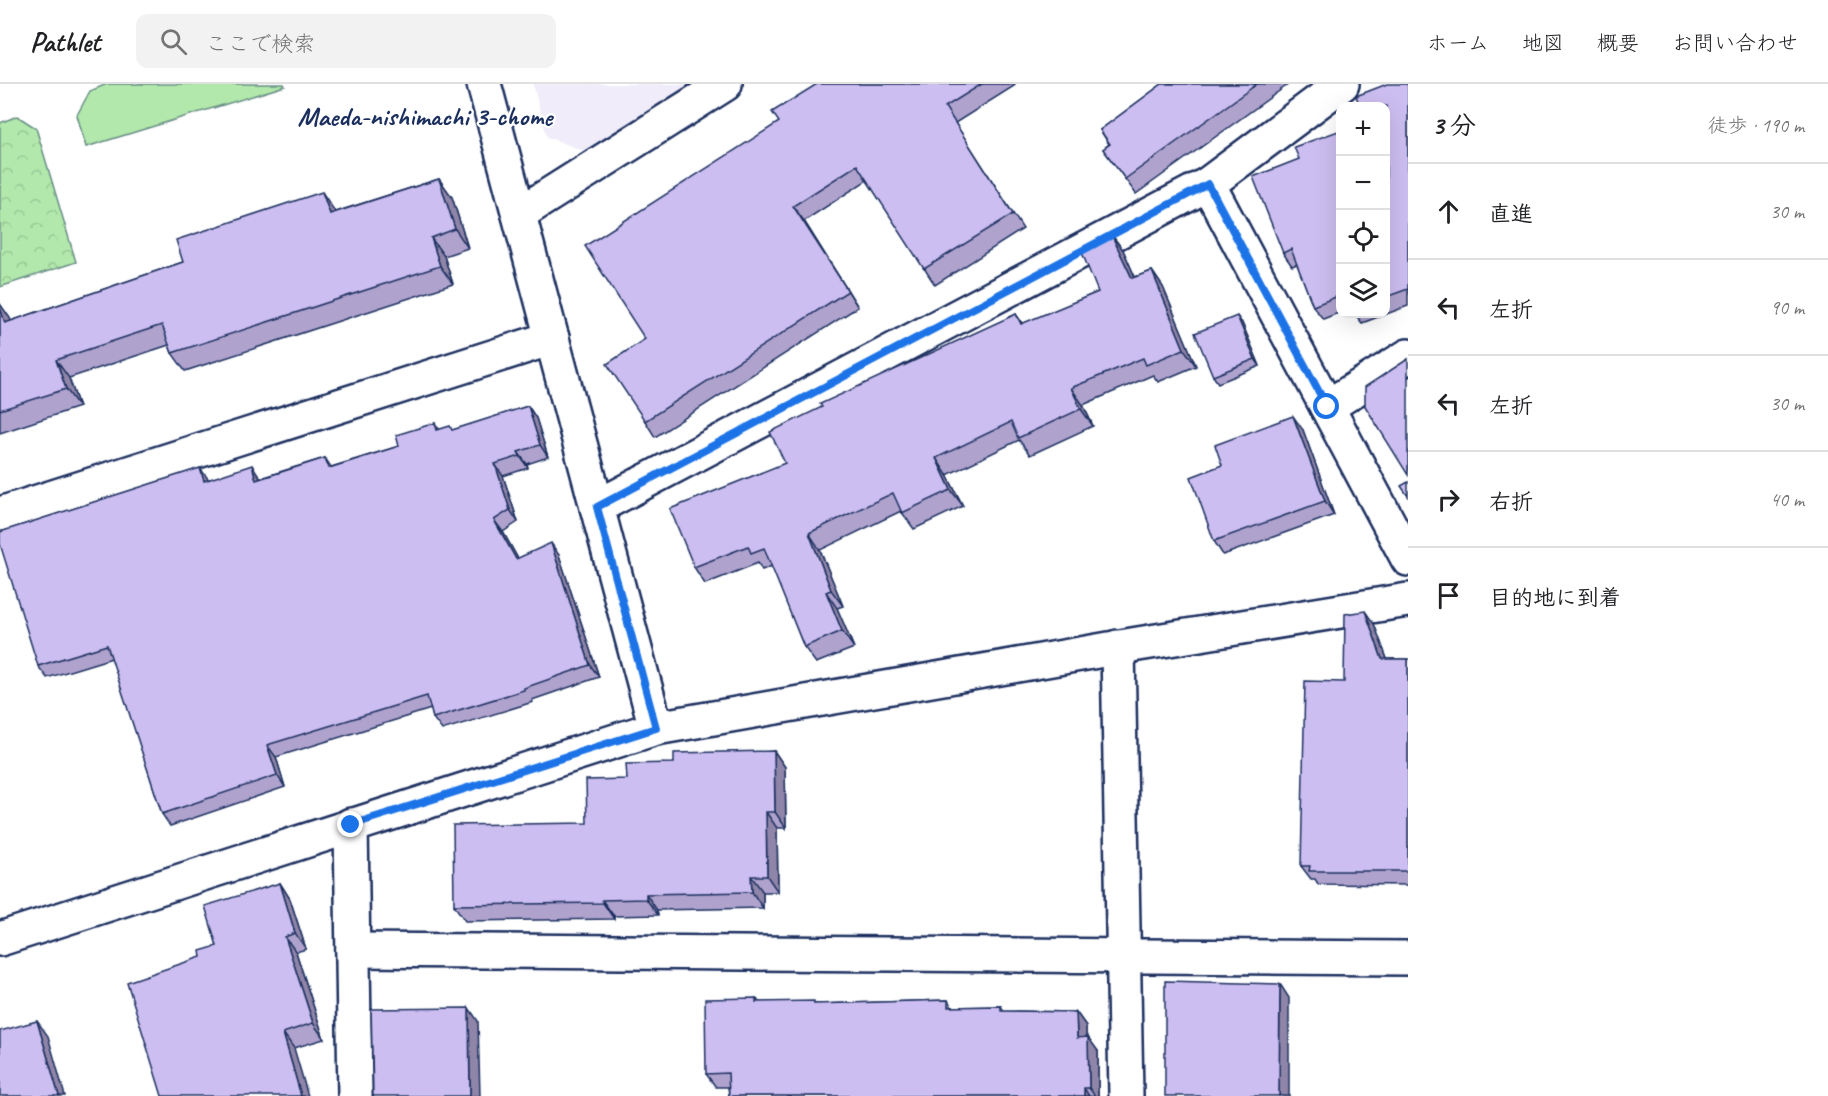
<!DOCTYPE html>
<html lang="ja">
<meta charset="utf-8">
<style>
body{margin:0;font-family:Caveat,"Klee One",sans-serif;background:#f2f2f2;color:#202124}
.controls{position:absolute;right:18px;top:18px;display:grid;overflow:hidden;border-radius:12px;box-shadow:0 6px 24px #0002}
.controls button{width:54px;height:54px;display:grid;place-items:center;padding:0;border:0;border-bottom:2px solid #e0e0e0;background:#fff;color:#202124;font:30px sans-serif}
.stop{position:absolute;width:18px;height:18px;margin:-14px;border:4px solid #1a73e8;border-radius:50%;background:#fff}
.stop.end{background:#1a73e8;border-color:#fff;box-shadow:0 2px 6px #0008}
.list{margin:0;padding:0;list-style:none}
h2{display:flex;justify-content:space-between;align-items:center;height:78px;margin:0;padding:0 24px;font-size:26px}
h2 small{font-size:20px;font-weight:400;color:#757577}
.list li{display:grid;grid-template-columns:39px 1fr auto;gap:18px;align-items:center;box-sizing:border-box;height:96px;padding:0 24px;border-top:2px solid #e0e0e0}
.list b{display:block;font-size:22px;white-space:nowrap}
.list em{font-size:20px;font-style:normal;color:#757577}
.icon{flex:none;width:33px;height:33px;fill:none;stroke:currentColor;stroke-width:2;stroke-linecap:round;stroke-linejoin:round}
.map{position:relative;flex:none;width:1408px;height:1012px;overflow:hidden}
header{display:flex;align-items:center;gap:36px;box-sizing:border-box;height:84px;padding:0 30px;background:#fff;border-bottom:2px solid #e0e0e0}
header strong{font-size:28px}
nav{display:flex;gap:33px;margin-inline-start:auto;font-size:21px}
.search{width:420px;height:54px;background:#f2f2f2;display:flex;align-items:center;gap:15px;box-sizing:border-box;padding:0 21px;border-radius:12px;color:#757577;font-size:22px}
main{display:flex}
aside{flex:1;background:#fff}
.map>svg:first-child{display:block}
.built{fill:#f0ecfa}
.green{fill:#b2e8ab;stroke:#668c84;stroke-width:1.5}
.park{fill:url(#park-crowns);stroke:#668c84;stroke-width:1.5}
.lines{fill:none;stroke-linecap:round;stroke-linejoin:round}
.minor-casing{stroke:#1b2f5e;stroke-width:38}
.minor{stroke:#fff;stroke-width:33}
.wall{fill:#afa3ce;stroke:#1b2f5e;stroke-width:1.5}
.shaded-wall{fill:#8f85a8;stroke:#1b2f5e;stroke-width:1.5}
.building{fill:#ccbef0;stroke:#1b2f5e;stroke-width:1.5}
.route{stroke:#1a73e8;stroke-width:8}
.labels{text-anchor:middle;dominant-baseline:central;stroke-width:4.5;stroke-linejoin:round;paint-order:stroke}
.neighbourhood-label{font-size:27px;font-weight:bold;fill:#1b2f5e;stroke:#fff}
</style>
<header>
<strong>Pathlet</strong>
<div class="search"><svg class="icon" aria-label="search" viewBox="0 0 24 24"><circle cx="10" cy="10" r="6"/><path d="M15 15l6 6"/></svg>ここで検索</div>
<nav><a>ホーム</a><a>地図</a><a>概要</a><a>お問い合わせ</a></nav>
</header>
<main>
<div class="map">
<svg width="1408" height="1012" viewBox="0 0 1408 1012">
<defs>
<pattern id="park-crowns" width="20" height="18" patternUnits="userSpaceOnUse" patternTransform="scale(1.5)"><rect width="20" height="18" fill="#b2e8ab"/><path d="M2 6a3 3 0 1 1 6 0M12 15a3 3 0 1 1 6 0" fill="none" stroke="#98c796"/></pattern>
</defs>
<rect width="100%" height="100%" fill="#fff"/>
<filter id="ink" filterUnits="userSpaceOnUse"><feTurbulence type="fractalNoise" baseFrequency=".0167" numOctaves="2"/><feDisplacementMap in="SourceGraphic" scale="12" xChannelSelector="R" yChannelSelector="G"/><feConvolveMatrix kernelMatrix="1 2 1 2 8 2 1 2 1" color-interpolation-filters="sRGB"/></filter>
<g filter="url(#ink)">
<path class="built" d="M533,0h162l-105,69 -43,-16z"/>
<path class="green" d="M107,0h177l1,2 -199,61 -9,-32 13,-24z"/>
<path class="park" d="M17,32l19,12 40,134 -76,25v-164z"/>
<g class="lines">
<g class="minor-casing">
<g id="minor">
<path d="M484,0l172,644"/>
<path d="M1208,100l200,375"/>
<path d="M519,130l206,-130"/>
<path d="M1327,323l81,-51"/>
<path d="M597,423l611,-323 134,-100"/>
<path d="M0,430l552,-176"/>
<path d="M1118,563l8,449"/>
<path d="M351,741l4,271"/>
<path d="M0,855l656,-211 476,-83 276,-45"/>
<path d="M353,866l1055,8"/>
</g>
</g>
<use href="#minor" class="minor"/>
</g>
<g class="wall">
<path d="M817,0h198l-1,2 -59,37 68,106 -88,56 -68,-105 -63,41 54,86 -203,130 -10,-16 134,-299z"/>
<path d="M1162,0h127l-153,110 -33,-45 6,-5 -9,-14z"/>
<path d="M1408,0v222l-46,17 -7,-9h31v-208z"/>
<path d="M1341,46v182l-18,7 -10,-13 -16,-42 -5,2 -9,-13 16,-94z"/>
<path d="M439,95l13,18 16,51 -24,8 9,28 -268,87 -13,-18 -3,-8 -100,33 10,29 -79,26v-129l11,17 323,-111 1,2z"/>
<path d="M1111,150l12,16 12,27 17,-6 11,16 33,79 -38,16 -5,-7 -70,30 10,21 -63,29 -11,-15 -72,35 16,31 -49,23 -13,-18 -81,39 23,56 -6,2 17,40 -38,15 -12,-16 -32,-81 -10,4 -4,-7 -53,21 -11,-17 91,-104 231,-149 7,10 75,-32z"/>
<path d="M1242,239l18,43 -42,17 -5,-7z"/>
<path d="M528,322l8,12 12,39 -21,7 1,4 -25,8 15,46 -15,10 15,27 41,-4 40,122 -67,23 1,2 -91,28 -9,-12 -2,-9 -155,48 9,30 -115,39 -8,-12 -50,-156 -65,20 -9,-12 170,-187 52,-2v1l65,-20 6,9 68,-21 36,-23 4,6 14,1z"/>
<path d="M1303,346l31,85 -111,40 -9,-14z"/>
<path d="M1374,540l13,35h21v226l-90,-1 -3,-5h-4l-10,-13 43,-184z"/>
<path d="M774,667l11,16 1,61h-9l1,64h-15v16l-106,2 1,5 -44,1v3l-149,2 -11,-16 133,-82 40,-44 47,-16z"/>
<path d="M280,799l10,16 16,50 -10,3 28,87 -30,9 -93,-91 16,-11z"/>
<path d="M756,914l3,4 57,2 132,-4 4,7 49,-1 3,5 72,1 10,14v11l12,14v45h-369l-1,-9h-12l-10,-13z"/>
</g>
<g class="shaded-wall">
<path d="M439,95l13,18 16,51 -13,-19z"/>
<path d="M322,108l12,18 8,23 -12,-19z"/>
<path d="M793,122l11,15 54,86 -10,-16z"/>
<path d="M1111,150l12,16 20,45 -11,-17z"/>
<path d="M431,154l13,18 9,28 -13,-18z"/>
<path d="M1152,187l11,16 33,79 -12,-17z"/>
<path d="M0,220l10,14 8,23 -13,-18 -5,-15z"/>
<path d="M1237,232l5,7 18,43 -5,-7z"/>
<path d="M56,276l13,18 10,29 -13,-18z"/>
<path d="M1071,304l12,17 10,21 -12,-17z"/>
<path d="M528,322l8,12 12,39 -8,-12z"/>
<path d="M1293,332l10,14 31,85 -9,-14z"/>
<path d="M518,368l9,12 1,4 -8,-12z"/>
<path d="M936,374l11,17 16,31 -12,-16z"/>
<path d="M495,380l8,12 15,46 -8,-12z"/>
<path d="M252,381l8,12 5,15 -9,-12z"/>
<path d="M200,384l9,12 -5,1z"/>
<path d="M494,436l9,12 22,39 -9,-12z"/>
<path d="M809,449l11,17 23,56 -12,-16z"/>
<path d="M551,459l8,12 40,122 -9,-12z"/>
<path d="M826,508l11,16 17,40 -12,-17z"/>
<path d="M1365,527l9,13 18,48 -10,-13z"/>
<path d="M267,661l9,12 9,30 -8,-12z"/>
<path d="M774,667l11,16 1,61 -11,-16z"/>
<path d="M766,728l11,16 1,64 -11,-16z"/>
<path d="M751,792l12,16v16l-11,-16z"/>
<path d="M280,799l10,16 16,50 -11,-16z"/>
<path d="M646,810l11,16 1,5 -12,-16z"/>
<path d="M602,816l12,16v3l-11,-16z"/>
<path d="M285,853l11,15 28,87 -11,-16z"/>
<path d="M1280,900l9,14v98h-10z"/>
<path d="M469,924l9,13 2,75h-10z"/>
<path d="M1076,928l10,14v25l-9,-13z"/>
<path d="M37,937l11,15 17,60h-6z"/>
<path d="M283,949l11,15 14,48h-7z"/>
<path d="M1088,953l10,14v45h-3l-6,-8z"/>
<path d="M1084,1004l5,8h-5z"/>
</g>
<g class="building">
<path d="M817,0h165l-37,23 68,107 -89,55 -67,-104 -64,41 55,85 -203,130 -38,-57 38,-25 -60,-93 194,-124 -7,-10z"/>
<path d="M1162,0h95l-132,95 -22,-30 7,-5 -10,-14z"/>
<path d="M1387,0h21v205l-22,8v-191h-26l-4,-10z"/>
<path d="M1341,46v165l-28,11 -22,-57 -8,4 -30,-76 46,-18 -5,-12z"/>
<path d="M439,95l16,50 -24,9 9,28 -268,87 -10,-28 -106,35 10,29 -66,21v-102l5,15 178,-61 -7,-22 146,-48 8,22z"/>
<path d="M1111,150l21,44 20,-7 32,78 -38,16 -3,-7 -72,30 10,21 -63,29 -7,-16 -75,36 15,32 -49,23 -9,-20 -84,40 22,57 -5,2 16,39 -38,16 -40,-99 -13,5 -3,-7 -54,21 -24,-58 115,-46 -15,-31 52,-25 -2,-3 196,-90 5,10 77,-32 -17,-42z"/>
<path d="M1237,232l18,43 -42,17 -18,-43z"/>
<path d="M1408,275v116l-43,-69v-19z"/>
<path d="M528,322l12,39 -22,7 2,4 -25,8 15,46 -16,10 22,39 35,-16 39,122 -66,23v2l-91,28 -6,-22 -160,49 10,30 -115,39 -55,-169 -69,21 -38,-122v-12l200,-64 4,13 48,-16 4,15 69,-22 4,10 70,-22 -3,-11 39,-12 2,7 13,-4 2,4z"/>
<path d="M1293,332l32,85 -111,40 -23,-64 31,-12 -7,-20z"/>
<path d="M1408,398v14l-7,-10z"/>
<path d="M1365,527l17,48h26v212h-99l1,-5h-9l4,-185 39,1 1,-68z"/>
<path d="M774,667l1,61h-9l1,64h-16l1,16 -106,2v5l-44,1 1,3 -149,2 -1,-80 134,-2 -1,-43 41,-1 -1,-15 48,-1v-10z"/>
<path d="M280,799l15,50 -10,4 28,86 -30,10 18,63h-139l-35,-114 74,-25 -1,-6 17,-5 -12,-40z"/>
<path d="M1165,897l115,3 -1,112h-114z"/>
<path d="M756,914v4l58,-1v3l134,-4v7l53,-1v5l75,1 1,26 11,-1 1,51h-5v8h-355l-1,-23 -22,1 -1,-75z"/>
<path d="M469,924l1,88h-97l-2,-87z"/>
<path d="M37,937l22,75h-59v-65z"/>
</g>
</g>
<g class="lines" filter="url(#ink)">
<path class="route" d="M351,741l305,-97 -59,-221 611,-323 119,223"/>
</g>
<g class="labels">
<g class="neighbourhood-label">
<text x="425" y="32">Maeda-nishimachi 3-chome</text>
</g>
</g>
</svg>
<div class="controls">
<button>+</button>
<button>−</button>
<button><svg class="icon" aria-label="locate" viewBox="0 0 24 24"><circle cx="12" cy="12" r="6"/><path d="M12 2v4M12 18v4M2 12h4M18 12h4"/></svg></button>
<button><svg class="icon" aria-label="layers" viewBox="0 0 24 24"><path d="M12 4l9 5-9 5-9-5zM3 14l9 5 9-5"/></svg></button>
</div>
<div class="stop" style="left:1327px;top:323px"></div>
<div class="stop end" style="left:351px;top:741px"></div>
</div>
<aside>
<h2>3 分<small>徒歩 · 190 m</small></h2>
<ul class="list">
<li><svg class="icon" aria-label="ahead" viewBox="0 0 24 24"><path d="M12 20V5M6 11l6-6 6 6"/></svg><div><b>直進</b></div><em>30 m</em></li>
<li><svg class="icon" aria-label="left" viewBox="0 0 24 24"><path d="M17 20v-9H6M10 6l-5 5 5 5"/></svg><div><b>左折</b></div><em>90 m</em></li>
<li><svg class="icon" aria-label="left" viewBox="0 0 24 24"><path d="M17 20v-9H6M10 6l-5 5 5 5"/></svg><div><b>左折</b></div><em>30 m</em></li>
<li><svg class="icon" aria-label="right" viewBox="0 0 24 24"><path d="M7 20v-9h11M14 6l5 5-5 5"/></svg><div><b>右折</b></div><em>40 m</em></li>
<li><svg class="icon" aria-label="arrive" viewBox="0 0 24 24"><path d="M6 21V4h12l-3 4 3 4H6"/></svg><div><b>目的地に到着</b></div></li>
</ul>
</aside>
</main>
